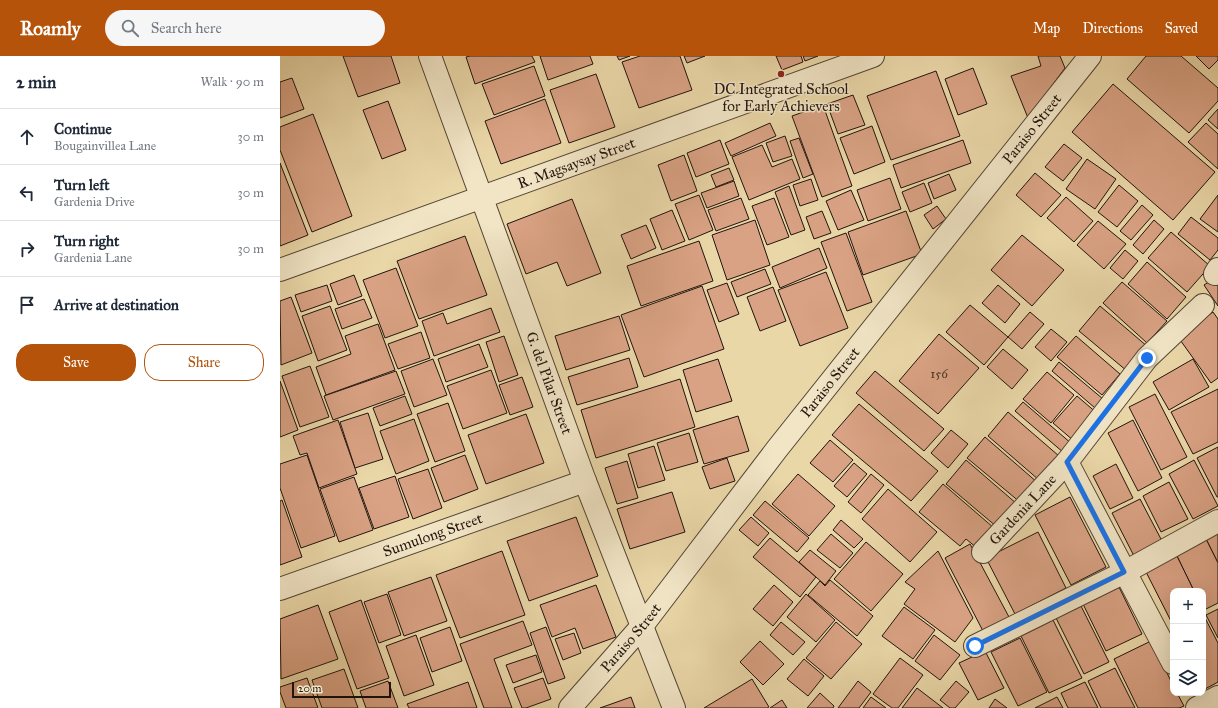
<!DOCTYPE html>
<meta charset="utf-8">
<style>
body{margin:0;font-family:"IM FELL Great Primer",serif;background:#f6f6f7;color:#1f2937}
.controls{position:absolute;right:12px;bottom:12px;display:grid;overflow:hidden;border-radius:8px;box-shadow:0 4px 16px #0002}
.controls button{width:36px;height:36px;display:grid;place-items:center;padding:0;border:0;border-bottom:1px solid #e0e1e3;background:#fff;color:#1f2937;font:20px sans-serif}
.scale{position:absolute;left:12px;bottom:10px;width:99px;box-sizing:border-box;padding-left:4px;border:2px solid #21140d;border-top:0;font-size:11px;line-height:14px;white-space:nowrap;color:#21140d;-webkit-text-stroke:3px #f1e5c6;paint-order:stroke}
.stop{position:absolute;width:12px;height:12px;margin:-9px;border:3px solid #1a73e8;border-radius:50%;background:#fff}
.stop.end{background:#1a73e8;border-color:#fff;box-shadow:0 1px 4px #0008}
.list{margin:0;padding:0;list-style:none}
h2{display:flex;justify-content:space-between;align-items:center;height:52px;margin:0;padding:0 16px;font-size:17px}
h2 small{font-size:13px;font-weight:400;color:#747a83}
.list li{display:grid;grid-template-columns:26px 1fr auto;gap:12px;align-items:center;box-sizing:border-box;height:56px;padding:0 16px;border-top:1px solid #e0e1e3}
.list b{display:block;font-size:15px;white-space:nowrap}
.list p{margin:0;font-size:13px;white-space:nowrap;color:#747a83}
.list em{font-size:13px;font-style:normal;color:#747a83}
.actions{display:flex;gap:8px;padding:12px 16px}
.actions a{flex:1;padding:9px 0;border:1px solid #b45309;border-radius:16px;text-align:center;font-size:14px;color:#b45309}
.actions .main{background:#b45309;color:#fff}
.icon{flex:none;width:22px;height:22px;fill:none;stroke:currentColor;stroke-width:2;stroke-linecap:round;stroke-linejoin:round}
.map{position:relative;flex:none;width:938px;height:652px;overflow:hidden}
header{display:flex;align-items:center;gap:24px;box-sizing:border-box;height:56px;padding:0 20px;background:#b45309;color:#fff}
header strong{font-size:19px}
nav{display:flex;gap:22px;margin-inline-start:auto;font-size:14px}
.search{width:280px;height:36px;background:#f6f6f7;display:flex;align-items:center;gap:10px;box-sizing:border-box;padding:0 14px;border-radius:22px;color:#747a83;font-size:15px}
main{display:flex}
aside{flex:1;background:#fff}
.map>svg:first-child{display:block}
.building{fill:#d9a284;stroke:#21140d}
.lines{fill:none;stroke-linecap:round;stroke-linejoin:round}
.pedestrian-casing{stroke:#534534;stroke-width:24}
.minor-casing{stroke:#534534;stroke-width:24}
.tertiary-casing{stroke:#534534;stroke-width:24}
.pedestrian{stroke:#f1e5c6;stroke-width:22}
.minor{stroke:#f1e5c6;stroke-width:22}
.tertiary{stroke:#f1e5c6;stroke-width:22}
.route{stroke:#1a73e8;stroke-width:5}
.poi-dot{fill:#8f2418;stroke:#f1e5c6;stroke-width:1.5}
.labels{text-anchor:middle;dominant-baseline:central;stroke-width:3;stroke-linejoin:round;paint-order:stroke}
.number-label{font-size:13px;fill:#4f382b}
.poi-label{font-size:15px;fill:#21140d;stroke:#f1e5c6}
.street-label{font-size:15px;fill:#21140d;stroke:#f1e5c6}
</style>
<header>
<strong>Roamly</strong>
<div class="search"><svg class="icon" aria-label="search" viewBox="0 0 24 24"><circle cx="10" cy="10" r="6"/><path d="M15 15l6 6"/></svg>Search here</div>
<nav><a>Map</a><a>Directions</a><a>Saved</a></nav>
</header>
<main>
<aside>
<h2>2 min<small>Walk · 90 m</small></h2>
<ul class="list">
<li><svg class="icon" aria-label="ahead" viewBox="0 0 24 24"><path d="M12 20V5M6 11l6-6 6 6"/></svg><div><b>Continue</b><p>Bougainvillea Lane</p></div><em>30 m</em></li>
<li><svg class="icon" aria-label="left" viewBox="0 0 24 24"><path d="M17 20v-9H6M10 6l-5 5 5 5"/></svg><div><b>Turn left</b><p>Gardenia Drive</p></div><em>30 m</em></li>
<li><svg class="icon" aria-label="right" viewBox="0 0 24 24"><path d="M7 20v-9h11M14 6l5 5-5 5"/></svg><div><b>Turn right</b><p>Gardenia Lane</p></div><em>30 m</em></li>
<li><svg class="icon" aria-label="arrive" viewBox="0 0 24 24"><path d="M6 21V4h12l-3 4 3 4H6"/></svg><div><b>Arrive at destination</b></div></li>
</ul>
<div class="actions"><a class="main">Save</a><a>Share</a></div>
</aside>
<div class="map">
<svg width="938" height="652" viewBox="0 0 938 652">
<rect width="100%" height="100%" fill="#ead7a8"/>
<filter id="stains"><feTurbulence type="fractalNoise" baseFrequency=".005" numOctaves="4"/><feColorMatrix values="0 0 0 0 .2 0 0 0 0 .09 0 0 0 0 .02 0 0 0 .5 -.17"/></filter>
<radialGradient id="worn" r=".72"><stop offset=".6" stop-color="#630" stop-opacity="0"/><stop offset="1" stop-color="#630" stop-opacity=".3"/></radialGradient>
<g class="building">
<path d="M63,0h48l9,27 -42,14z"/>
<path d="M190,0h62l3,6 -60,22 -9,-27z"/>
<path d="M260,0h50l3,8 -45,16z"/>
<path d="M337,0h13l-11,4z"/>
<path d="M360,0h40l12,34 -53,18 -17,-46z"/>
<path d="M404,0h21l-18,7z"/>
<path d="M496,0h25l2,6 -21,8z"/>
<path d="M523,0h15l-13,5z"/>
<path d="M758,0h22l5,12 -37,50 -17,-42 30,-10z"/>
<path d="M866,0h35l37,32v13l-29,32 -62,-54z"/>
<path d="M916,0h22v4l-9,9z"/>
<path d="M254,10l11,30 -51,19 -12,-31z"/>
<path d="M693,12l14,36 -29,11 -13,-36z"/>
<path d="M656,15l24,65 -69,24 -24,-64z"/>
<path d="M316,18l19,53 -46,16 -19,-53z"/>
<path d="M12,22l12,31 -24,9v-36z"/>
<path d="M833,28l102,88 -42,48 -101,-88z"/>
<path d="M573,39l12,30 -27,9 -11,-30z"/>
<path d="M265,43l16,44 -60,21 -16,-43z"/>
<path d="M108,45l18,49 -24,9 -19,-49z"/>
<path d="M543,49l29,81 -30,11 -30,-81z"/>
<path d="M938,53v20l-10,-9z"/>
<path d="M33,58l39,102 -40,16 -32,-82v-23z"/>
<path d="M490,67l6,13 -45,20 -6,-13z"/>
<path d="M926,67l12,11v35l-30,-27z"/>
<path d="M592,70l13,36 -31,12 -14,-36z"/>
<path d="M505,80l7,20 -19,6 -7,-19z"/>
<path d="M519,82l14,36 -10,4 -13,-37z"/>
<path d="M440,84l9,24 -33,13 -9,-24z"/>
<path d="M683,84l8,23 -70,25 -8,-23z"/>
<path d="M784,88l18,14 -19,23 -18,-14z"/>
<path d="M482,89l10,22 20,-8 8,20 -51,21 -17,-43z"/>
<path d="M404,99l13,36 -26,10 -13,-36z"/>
<path d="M807,103l29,20 -21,30 -29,-20z"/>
<path d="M0,107l28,72 -28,11z"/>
<path d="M449,112l5,12 -18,7 -5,-12z"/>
<path d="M755,117l26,22 -20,22 -25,-22z"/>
<path d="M669,118l7,16 -22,9 -6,-16z"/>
<path d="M610,122l11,31 -33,12 -11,-31z"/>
<path d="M531,123l7,21 -18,6 -7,-21z"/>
<path d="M454,125l5,15 -32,12 -6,-15z"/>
<path d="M644,127l8,20 -22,9 -8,-20z"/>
<path d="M839,129l19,16 -21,26 -19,-15z"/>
<path d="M509,130l16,44 -14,5 -16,-43z"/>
<path d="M571,134l13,30 -26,10 -12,-29z"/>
<path d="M419,139l14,35 -24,10 -14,-36z"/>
<path d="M938,139v37l-18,-13z"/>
<path d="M786,141l27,24 -19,21 -27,-24z"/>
<path d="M461,142l8,21 -33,12 -8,-21z"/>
<path d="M494,142l15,39 -22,8 -15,-39z"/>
<path d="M292,143l29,74 -34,13 -10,-24 -31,12 -19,-50z"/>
<path d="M862,149l11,10 -22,25 -11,-9z"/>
<path d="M657,150l9,13 -13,10 -9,-14z"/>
<path d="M392,154l13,31 -23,9 -12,-31z"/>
<path d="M542,155l9,22 -17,6 -8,-22z"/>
<path d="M626,155l16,43 -59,21 -15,-43z"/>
<path d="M911,161l27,21v12l-8,10 -32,-26z"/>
<path d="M475,164l15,45 -43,15 -15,-45z"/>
<path d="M874,164l10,9 -21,25 -10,-9z"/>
<path d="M818,165l28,23 -22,25 -27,-24z"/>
<path d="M366,169l10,23 -25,11 -10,-24z"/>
<path d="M891,176l39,34 -23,26 -39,-34z"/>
<path d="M566,177l26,69 -25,9 -26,-69z"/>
<path d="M742,179l42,35 -32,36 -41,-36z"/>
<path d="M185,180l22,59 -68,24 -22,-58z"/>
<path d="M419,185l14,40 -72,25 -14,-40z"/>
<path d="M539,192l8,20 -47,20 -8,-21z"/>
<path d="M845,194l13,11 -15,18 -13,-11z"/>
<path d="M867,206l39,35 -19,22 -39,-35z"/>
<path d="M116,212l22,58 -33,12 -22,-58z"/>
<path d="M485,213l6,15 -34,13 -6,-15z"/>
<path d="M546,216l22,56 -48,18 -22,-56z"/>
<path d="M74,219l8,21 -24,9 -8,-21z"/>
<path d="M938,220v30l-14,-21z"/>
<path d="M842,226l45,39 -20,22 -44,-40z"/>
<path d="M447,227l12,31 -20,8 -12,-32z"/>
<path d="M47,229l5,16 -31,11 -6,-17z"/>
<path d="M718,229l22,19 -15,19 -23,-20z"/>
<path d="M422,230l22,63 -80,28 -23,-62z"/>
<path d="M493,231l13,34 -26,10 -13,-34z"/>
<path d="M11,241l21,56 -31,12 -1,-64z"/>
<path d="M84,243l8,19 -30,11 -7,-20z"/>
<path d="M690,249l38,32 -24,28 -38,-33z"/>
<path d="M50,250l17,44 -29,11 -16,-45z"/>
<path d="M820,250l48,41 -21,24 -48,-40z"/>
<path d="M211,252l9,24 -66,24 -12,-35 21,-8 4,11z"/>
<path d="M750,256l14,12 -22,25 -14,-12z"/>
<path d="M933,256l5,7v59l-7,5 -33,-46z"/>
<path d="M339,260l11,34 -64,20 -11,-34z"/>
<path d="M98,268l17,46 -69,25 -10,-28 35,-13 -6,-18z"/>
<path d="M771,273l16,13 -16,19 -16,-14z"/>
<path d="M141,276l9,26 -32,11 -10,-25z"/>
<path d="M659,278l40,34 -41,46 -39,-33z"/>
<path d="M224,280l14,39 -19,7 -13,-40z"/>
<path d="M796,280l44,38 -18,21 -45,-38z"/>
<path d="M199,288l9,23 -42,15 -8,-23z"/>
<path d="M723,293l25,21 -16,19 -25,-22z"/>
<path d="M349,302l9,29 -61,18 -9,-28z"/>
<path d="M153,303l14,36 -33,12 -13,-36z"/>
<path d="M438,303l14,42 -36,11 -13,-42z"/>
<path d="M913,303l16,28 -40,23 -16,-28z"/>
<path d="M779,306l44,37 -8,9 -43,-37z"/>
<path d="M30,310l19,51 -29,10 -18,-51z"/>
<path d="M211,314l16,43 -44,16 -16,-43z"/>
<path d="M116,315l9,23 -72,26 -9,-24z"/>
<path d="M595,315l69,58 -20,22 -68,-58z"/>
<path d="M767,316l27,23 -23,28 -28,-24z"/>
<path d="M242,321l11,30 -23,8 -11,-30z"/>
<path d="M400,323l15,48 -99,31 -15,-48z"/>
<path d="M0,325l18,49 -18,7z"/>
<path d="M938,333v53l-25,12 -22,-42z"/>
<path d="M875,338l32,63 -26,13 -32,-63z"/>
<path d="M125,340l7,18 -32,12 -7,-18z"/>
<path d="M797,340l21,18 -24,27 -21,-18z"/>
<path d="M743,346l49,42 -8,9 -49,-42z"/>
<path d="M168,347l17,48 -30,11 -18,-48z"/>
<path d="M579,348l79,67 -27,30 -79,-66z"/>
<path d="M728,356l51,44 -20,24 -51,-44z"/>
<path d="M88,357l15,46 -28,9 -15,-46z"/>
<path d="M246,358l18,49 -58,21 -18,-49z"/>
<path d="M458,360l11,35 -45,13 -11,-34z"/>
<path d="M134,363l15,42 -33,13 -16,-43z"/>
<path d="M58,364l19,54 -38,14 -12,-35 -7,2 -7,-19z"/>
<path d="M853,364l29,58 -24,13 -30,-58z"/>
<path d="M671,374l17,14 -20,24 -17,-15z"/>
<path d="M409,377l9,29 -32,9 -9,-28z"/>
<path d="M705,381l53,46 -17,20 -54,-45z"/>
<path d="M550,384l23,20 -20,22 -23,-19z"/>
<path d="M374,390l11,34 -27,8 -10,-34z"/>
<path d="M938,391v50h-1l-20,-39z"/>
<path d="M27,399l28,81 -34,12 -21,-60v-24z"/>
<path d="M185,399l13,34 -34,13 -13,-34z"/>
<path d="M447,402l8,23 -25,8 -8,-22z"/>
<path d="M686,404l51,44 -20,23 -51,-43z"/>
<path d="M914,404l24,46 -25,13 -24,-45z"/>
<path d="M347,405l11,37 -21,6 -12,-36z"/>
<path d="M574,407l13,11 -20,23 -13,-11z"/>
<path d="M836,408l17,34 -23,11 -17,-33z"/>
<path d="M148,413l14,39 -29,11 -15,-40z"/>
<path d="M518,418l37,32 -26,30 -37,-32z"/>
<path d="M591,418l13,11 -23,28 -13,-11z"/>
<path d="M115,420l14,41 -35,12 -15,-41z"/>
<path d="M74,421l19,53 -34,12 -19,-53z"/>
<path d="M889,426l19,37 -27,13 -18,-36z"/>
<path d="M663,428l51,44 -17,20 -11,-9 -6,7 -41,-34z"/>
<path d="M608,433l49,43 -27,30 -48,-43z"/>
<path d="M392,436l13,40 -55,17 -13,-40z"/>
<path d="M790,441l36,70 -35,18 -36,-70z"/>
<path d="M860,443l22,42 -28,15 -22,-43z"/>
<path d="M2,444l20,57 -22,8v-64z"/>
<path d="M485,445l44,37 -12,14 -44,-37z"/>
<path d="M296,461l22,59 -69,25 -22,-60z"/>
<path d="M471,461l18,16 -11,13 -19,-16z"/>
<path d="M561,464l22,19 -9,9 -21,-18z"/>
<path d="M938,474v33l-13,-26z"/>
<path d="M758,476l28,56 -51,26 -29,-56z"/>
<path d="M551,478l22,19 -13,15 -23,-18z"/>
<path d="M925,481l13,26v40l-14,7 -1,-2v-17h-9l-19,-39z"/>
<path d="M490,482l46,39 -16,20 -47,-40z"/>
<path d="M586,486l37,32 -32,37 -37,-32z"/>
<path d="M690,488l39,73 -26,14 -38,-73z"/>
<path d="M530,494l26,21 -11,14 -26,-23z"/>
<path d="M222,495l23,64 -65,23 -24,-63z"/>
<path d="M658,495l35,67 -18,24 -51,-38 11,-15 -10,-7z"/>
<path d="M895,496l19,39h-21v34l-29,-57z"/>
<path d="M151,521l16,44 -43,15 -16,-44z"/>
<path d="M550,524l43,36 -16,20 -49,-41 12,-14 5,5z"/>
<path d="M316,529l20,52 -33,12 -8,-21 -23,9 -12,-32z"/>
<path d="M494,529l19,17 -20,24 -20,-17z"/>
<path d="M838,529l24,49 -36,17 -24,-49z"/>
<path d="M107,538l14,41 -22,8 -15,-41z"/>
<path d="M526,538l29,26 -19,22 -29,-25z"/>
<path d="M81,544l28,78 -32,11 -28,-77z"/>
<path d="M38,549l20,54 -57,20 -1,-60z"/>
<path d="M801,550l28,56 -25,12 -28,-56z"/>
<path d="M624,551l31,23 -22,29 -31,-23z"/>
<path d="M938,553v29l-12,-23z"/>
<path d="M924,560l14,27v39l-13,7 -2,-4v-68z"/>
<path d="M773,564l29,58 -33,15 -28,-57z"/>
<path d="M243,565l9,24 -38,14 18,49h-28l-24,-64z"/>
<path d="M501,566l24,20 -12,13 -23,-20z"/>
<path d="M556,566l26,22 -31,35 -25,-21z"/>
<path d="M170,571l12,34 -30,11 -12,-34z"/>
<path d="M266,571l19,51 -17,6 -18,-51z"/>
<path d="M294,577l7,20 -18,7 -8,-21z"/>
<path d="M136,579l18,50 -30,11 -18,-50z"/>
<path d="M654,579l26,20 -20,25 -25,-19z"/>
<path d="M740,582l27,54 -29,14 -27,-54z"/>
<path d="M480,585l24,23 -21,21 -23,-23z"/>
<path d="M871,585l22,44v8h4l7,13 -5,2h-41l-24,-49z"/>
<path d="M705,595l19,37 -26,12 -19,-37z"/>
<path d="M256,599l6,17 -29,11 -7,-18z"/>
<path d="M620,602l23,17 -25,33h-6l-19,-14z"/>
<path d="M524,603l20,17 -16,20 -21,-17z"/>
<path d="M835,612l20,40h-34l-13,-27z"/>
<path d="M64,613l14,39h-36l-10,-28z"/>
<path d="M27,622l11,30h-32l-6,-16v-5z"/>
<path d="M263,622l8,21 -25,9h-4l-8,-20z"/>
<path d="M472,623l17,28 -2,1h-63z"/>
<path d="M108,625l10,27h-32l-6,-17z"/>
<path d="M578,625l13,11 -12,16h-21z"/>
<path d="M676,625l13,11 -14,16h-5l-10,-8z"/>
<path d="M188,626l9,26h-68l-2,-4z"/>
<path d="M805,626l13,26h-30l-7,-15z"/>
<path d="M637,632l26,20h-41z"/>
<path d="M540,637l14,13 -1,2h-26z"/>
<path d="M351,641l4,11h-35z"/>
<path d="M591,641l15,11h-23z"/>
<path d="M777,641l6,11h-28z"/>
<path d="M715,643l12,9h-18z"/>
<path d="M502,644l5,8h-17z"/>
</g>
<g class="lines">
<g class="pedestrian-casing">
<path id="pedestrian" d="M935,218l3,-5"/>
</g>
<g class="minor-casing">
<g id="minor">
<path id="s1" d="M0,214l593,-214"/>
<path d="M787,406l106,201"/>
<path id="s2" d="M703,496l84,-90 80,-104 56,-53"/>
<path id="s3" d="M0,533l305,-108"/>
<path d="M695,590l150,-74 93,-51"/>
<path id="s4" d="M290,652l72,-82 135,-177 313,-393"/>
<path d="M917,652l21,-11"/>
</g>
</g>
<g class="tertiary-casing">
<g id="tertiary">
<path id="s5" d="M150,0l155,425 89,227"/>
</g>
</g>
<use href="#pedestrian" class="pedestrian"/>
<use href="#minor" class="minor"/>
<use href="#tertiary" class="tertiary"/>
</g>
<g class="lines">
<path class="route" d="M695,590l149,-74 -57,-110 80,-104"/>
</g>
<circle class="poi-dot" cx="501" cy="18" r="4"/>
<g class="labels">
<g class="number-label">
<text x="659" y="318">156</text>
</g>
<g class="poi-label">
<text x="501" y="33">DC Integrated School<tspan x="501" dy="17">for Early Achievers</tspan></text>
</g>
<g class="street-label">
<text stroke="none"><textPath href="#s4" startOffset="741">Paraiso Street</textPath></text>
<text stroke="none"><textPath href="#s1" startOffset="315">R. Magsaysay Street</textPath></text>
<text stroke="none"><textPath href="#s4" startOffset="417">Paraiso Street</textPath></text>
<text stroke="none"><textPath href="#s5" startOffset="348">G. del Pilar Street</textPath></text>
<text stroke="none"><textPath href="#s2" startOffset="58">Gardenia Lane</textPath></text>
<text stroke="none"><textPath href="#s3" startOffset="162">Sumulong Street</textPath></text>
<text stroke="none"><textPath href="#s4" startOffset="93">Paraiso Street</textPath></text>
</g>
</g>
<rect width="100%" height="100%" filter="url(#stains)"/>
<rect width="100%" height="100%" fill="url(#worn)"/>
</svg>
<div class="controls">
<button>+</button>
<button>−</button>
<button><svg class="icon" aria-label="layers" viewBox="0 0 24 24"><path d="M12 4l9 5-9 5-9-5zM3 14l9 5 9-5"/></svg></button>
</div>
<div class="scale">20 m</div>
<div class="stop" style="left:695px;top:590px"></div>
<div class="stop end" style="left:867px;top:302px"></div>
</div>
</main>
